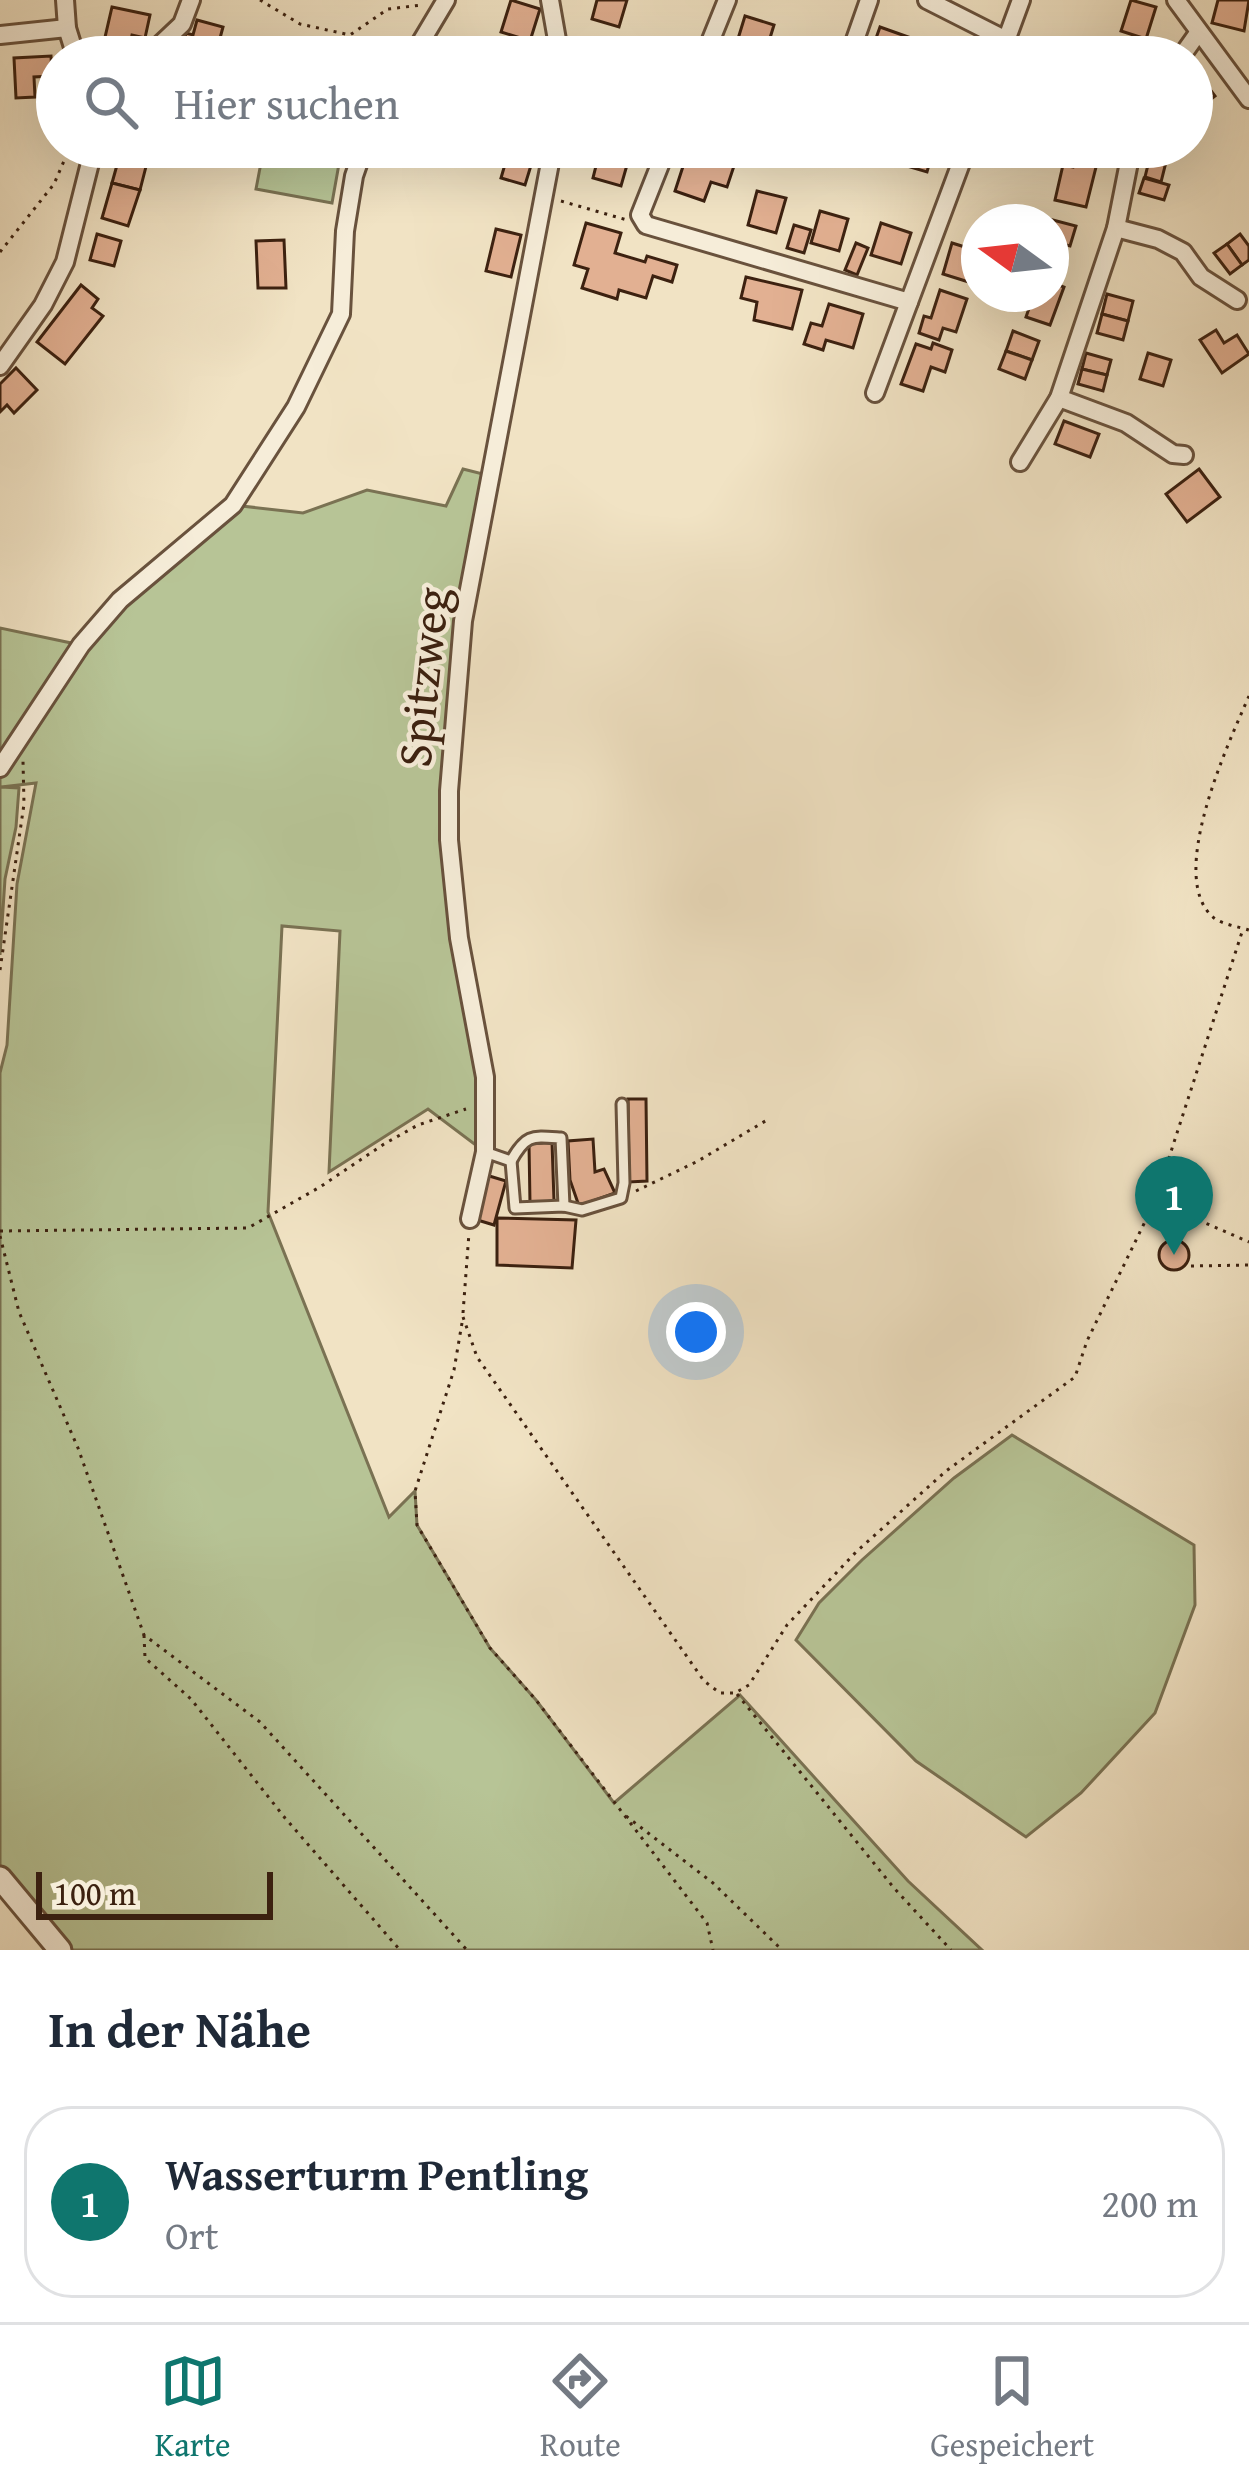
<!DOCTYPE html>
<html lang="de">
<meta charset="utf-8">
<style>
body{margin:0;font-family:"Gentium Book Plus",serif;background:#f2f2f3;color:#1f2937}
.compass{position:absolute;left:961px;top:204px;width:108px;height:108px;border-radius:50%;background:#fff;box-shadow:0 12px 48px #0002;rotate:285deg}
.scale{position:absolute;left:36px;bottom:30px;width:237px;box-sizing:border-box;padding-left:12px;border:6px solid #3c2110;border-top:0;font-size:33px;line-height:42px;white-space:nowrap;color:#3c2110;-webkit-text-stroke:9px #f6edd9;paint-order:stroke}
.you{position:absolute;left:696px;top:1332px;width:42px;height:42px;margin:-30px;border:9px solid #fff;border-radius:50%;background:#1a73e8;box-shadow:0 0 0 18px #1a73e833}
.badge{display:grid;place-items:center;width:78px;height:78px;border-radius:50%;background:#0f766e;color:#fff;font-size:39px;font-weight:700}
.pin{position:absolute;translate:-50% -99px;filter:drop-shadow(0 3px 6px #0008)}
.pin::after{content:'';position:absolute;top:63px;width:42px;height:36px;background:inherit;clip-path:polygon(0 0,100% 0,50% 100%)}
.list{margin:0;padding:0;list-style:none}
h2{display:flex;justify-content:space-between;align-items:center;height:156px;margin:0;padding:0 48px;font-size:51px}
h2 small{font-size:39px;font-weight:400;color:#747a83}
.list li{display:grid;grid-template-columns:78px 1fr auto;gap:36px;align-items:center;box-sizing:border-box;height:192px;margin:0 24px 24px;padding:0 24px;border:3px solid #e0e1e3;border-radius:48px}
.list b{display:block;font-size:45px;white-space:nowrap}
.list p{margin:0;font-size:39px;white-space:nowrap;color:#747a83}
.list em{font-size:39px;font-style:normal;color:#747a83}
.icon{flex:none;width:66px;height:66px;fill:none;stroke:currentColor;stroke-width:2;stroke-linecap:round;stroke-linejoin:round}
.map{position:relative;flex:none;width:1249px;height:1950px;overflow:hidden}
.search{position:absolute;background:#fff;box-shadow:0 12px 48px #0002;left:36px;right:36px;top:36px;height:132px;display:flex;align-items:center;gap:30px;box-sizing:border-box;padding:0 42px;border-radius:66px;color:#747a83;font-size:45px}
.sheet{height:372px;background:#fff}
nav{display:flex;justify-content:space-around;align-items:center;box-sizing:border-box;height:168px;border-top:3px solid #e0e1e3;background:#fff;font-size:33px;color:#747a83}
nav a{display:grid;justify-items:center;gap:6px}
nav .on{color:#0f766e}
.map>svg:first-child{display:block}
.green{fill:#b7c496;stroke:#7a7253;stroke-width:3}
.building{fill:#e2b092;stroke:#3c2110;stroke-width:3}
.lines{fill:none;stroke-linecap:round;stroke-linejoin:round}
.service-casing{stroke:#69523d;stroke-width:15}
.minor-casing{stroke:#69523d;stroke-width:22}
.tertiary-casing{stroke:#69523d;stroke-width:27}
.path{stroke:#3c2110;stroke-width:3;stroke-dasharray:3 6;stroke-linecap:butt}
.service{stroke:#f6edd9;stroke-width:9}
.minor{stroke:#f6edd9;stroke-width:16}
.tertiary{stroke:#f6edd9;stroke-width:21}
.labels{text-anchor:middle;dominant-baseline:central;stroke-width:9;stroke-linejoin:round;paint-order:stroke}
.street-label{font-size:48px;fill:#3c2110;stroke:#f6edd9}
</style>
<div class="map">
<svg width="1249" height="1950" viewBox="0 0 1249 1950">
<rect width="100%" height="100%" fill="#f1e3c4"/>
<filter id="stains"><feTurbulence type="fractalNoise" baseFrequency=".00167" numOctaves="4"/><feColorMatrix values="0 0 0 0 .2 0 0 0 0 .09 0 0 0 0 .02 0 0 0 .5 -.17"/></filter>
<radialGradient id="worn" r=".72"><stop offset=".6" stop-color="#630" stop-opacity="0"/><stop offset="1" stop-color="#630" stop-opacity=".3"/></radialGradient>
<g class="green">
<path d="M264,147h78l-10,56 -76,-14z"/>
<path d="M463,469l28,7 -28,145 -14,219 36,237v75l-57,-43 -99,63 11,-241 -58,-5 -14,286 121,305 26,-26 2,34 73,123 46,52 78,103 126,-108 168,186 74,69h-922l-60,-72v-805l7,-28 10,-161 19,-101 -35,4 18,1 -3,39 -11,52 -5,76v-327l81,17 152,-140 70,8 64,-23 79,16z"/>
<path d="M1012,1435l182,110 1,60 -40,108 -74,80 -55,44 -110,-76 -120,-121 23,-37 43,-43 92,-82z"/>
</g>
<g class="building">
<path d="M511,0l29,9 -10,32 -29,-9z"/>
<path d="M597,0h30l-8,27 -27,-8z"/>
<path d="M1131,0l25,7 -10,32 -25,-8z"/>
<path d="M1218,0h31l-5,31 -32,-8z"/>
<path d="M112,7l38,8 -5,23 -13,-3 -4,17 -25,-6z"/>
<path d="M745,16l29,9 -8,26 -29,-9z"/>
<path d="M197,20l26,7 -8,30 -35,-1 6,-23 7,2z"/>
<path d="M880,27l31,11 -5,14 -31,-11z"/>
<path d="M875,41l31,11 -2,5h-27l-7,-3z"/>
<path d="M51,56l1,20 -18,1 1,20 -19,1 -2,-40z"/>
<path d="M1202,79l13,17 -19,15 -4,-6v-19z"/>
<path d="M122,147h29l-11,43 -28,-7z"/>
<path d="M510,147l26,2 -11,36 -24,-7z"/>
<path d="M851,147h33l-5,17 -30,-9z"/>
<path d="M905,147h29l-7,25 -27,-8z"/>
<path d="M989,147h39l-5,16 -35,-11z"/>
<path d="M689,148l46,15 -8,24 -16,-5 -7,19 -29,-10z"/>
<path d="M600,150l29,8 -8,28 -28,-8z"/>
<path d="M1151,153l16,5 -6,24 -16,-5z"/>
<path d="M1076,154l22,5 -12,48 -31,-7 8,-35 10,2z"/>
<path d="M1144,178l25,7 -5,15 -25,-7z"/>
<path d="M112,183l28,7 -12,36 -26,-8z"/>
<path d="M757,191l29,7 -10,35 -28,-8z"/>
<path d="M820,211l28,8 -9,32 -28,-8z"/>
<path d="M1049,219l27,7 -6,20 -19,-5z"/>
<path d="M586,223l35,10 -6,20 30,9 2,-6 30,9 -5,17 -19,-6 -7,22 -27,-8 -2,9 -35,-11 6,-19 -14,-4z"/>
<path d="M881,223l30,10 -10,31 -30,-9z"/>
<path d="M794,225l17,5 -7,23 -17,-5z"/>
<path d="M496,229l25,6 -10,42 -25,-6z"/>
<path d="M97,234l24,7 -7,25 -24,-6z"/>
<path d="M1240,234l9,12v14l-7,5 -15,-21z"/>
<path d="M968,237l11,3v20l-7,23 -29,-9 9,-31 13,4z"/>
<path d="M284,240l2,48h-28l-2,-47z"/>
<path d="M856,243l12,5 -11,27 -12,-5z"/>
<path d="M1227,244l15,21 -12,9 -16,-21z"/>
<path d="M746,277l56,13 -10,39 -38,-9 3,-18 -16,-4z"/>
<path d="M1051,282l13,5 -14,38 -24,-8 8,-23h17z"/>
<path d="M81,285l17,14 -6,9 11,8 -38,48 -28,-22z"/>
<path d="M940,290l27,9 -11,33 -13,-4 -4,12 -20,-7 5,-17 7,2z"/>
<path d="M1107,294l26,7 -5,20 -26,-7z"/>
<path d="M829,304l34,10 -10,34 -27,-8 -3,10 -19,-6 7,-21 11,3z"/>
<path d="M1102,314l26,7 -5,19 -26,-7z"/>
<path d="M1216,330l8,13 13,-8 12,19 -27,19 -22,-33z"/>
<path d="M1013,331l26,10 -7,19 -26,-9z"/>
<path d="M933,343l19,7 -7,22 -14,-5 -8,24 -22,-7 15,-40 15,5z"/>
<path d="M1006,351l26,9 -7,19 -26,-10z"/>
<path d="M1086,353l25,7 -4,15 -25,-6z"/>
<path d="M1148,353l23,7 -8,26 -23,-7z"/>
<path d="M16,368l21,22 -23,23 -7,-8 -7,7v-28z"/>
<path d="M1082,369l25,6 -4,16 -25,-7z"/>
<path d="M1064,421l35,13 -9,23 -35,-13z"/>
<path d="M1199,469l21,28 -33,25 -21,-28z"/>
<path d="M628,1099h18l1,82 -18,1z"/>
<path d="M593,1139l2,33 9,-3 11,24 -36,13 -9,-26 -2,-39z"/>
<path d="M552,1142l2,59 -24,2 -1,-59z"/>
<path d="M486,1175l20,6 -12,44 -20,-6z"/>
<path d="M497,1218l79,2 -4,48 -75,-3z"/>
<circle cx="1174" cy="1255" r="15"/>
</g>
<g class="lines">
<g class="service-casing">
<g id="service">
<path d="M485,1152l26,9c15,-27 21,-25 50,-23l3,68"/>
<path d="M511,1161l4,47 49,-2 18,4 39,-12 3,-15 -2,-79"/>
</g>
</g>
<g class="minor-casing">
<g id="minor">
<path d="M65,0l2,28 9,29"/>
<path d="M550,0l10,57"/>
<path d="M927,0l79,40"/>
<path d="M1176,0l73,99"/>
<path d="M0,35l67,-7"/>
<path d="M147,57l35,-33 9,-24"/>
<path d="M412,57l34,-57"/>
<path d="M704,57l23,-57"/>
<path d="M849,57l20,-57"/>
<path d="M1000,57l21,-57"/>
<path d="M1181,57l17,-24"/>
<path d="M667,147l-27,68 6,10 263,77"/>
<path d="M1116,228l42,11 25,13 18,25 36,23"/>
<path d="M0,366l43,-61 22,-43 29,-115"/>
<path d="M875,393l92,-246"/>
<path d="M1059,398l67,25 47,31 11,1"/>
<path d="M1020,462l39,-64 57,-170 16,-81"/>
<path d="M0,768l81,-123 39,-45 113,-95 63,-98 45,-93 4,-83 9,-55 10,-29"/>
<path d="M470,1219l15,-67v-75l-26,-139 -10,-98v-49l14,-170 90,-474"/>
</g>
</g>
<g class="tertiary-casing">
<path id="tertiary" d="M0,1878l60,72"/>
</g>
<g class="path">
<path d="M260,0l40,24 50,11 38,-26 34,-4"/>
<path d="M561,201l66,19"/>
<path d="M0,252l54,-68 16,-37"/>
<path d="M1249,696c-20,46 -84,182 -35,222 8,6 25,9 35,12"/>
<path d="M0,970l24,-166 -1,-43"/>
<path d="M636,1191l62,-30 69,-41"/>
<path d="M1157,1202l92,40"/>
<path d="M0,1231l248,-3 72,-41 64,-43 34,-19 48,-16"/>
<path d="M0,1236l19,76 59,136 66,187 116,87 207,228"/>
<path d="M1191,1266l58,-1"/>
<path d="M463,1313l6,-80"/>
<path d="M463,1317l14,40 227,324 16,12h15l14,-8 38,-60 69,-73 90,-81 129,-94 12,-36 68,-140 88,-272"/>
<path d="M462,1323l-8,47 -39,121 2,34 73,123 46,52 171,223 6,27"/>
<path d="M144,1635l1,23 46,41 94,119 115,132"/>
<path d="M737,1694l157,194 57,62"/>
<path d="M626,1816l87,67 69,67"/>
</g>
<use href="#service" class="service"/>
<use href="#minor" class="minor"/>
<use href="#tertiary" class="tertiary"/>
</g>
<g class="labels">
<g class="street-label">
<text transform="translate(422 677) rotate(-84)">Spitzweg</text>
</g>
</g>
<rect width="100%" height="100%" filter="url(#stains)"/>
<rect width="100%" height="100%" fill="url(#worn)"/>
</svg>
<svg class="compass" viewBox="-18 -18 36 36"><path d="M0-13l5 13h-10z" fill="#e53935"/><path d="M0 13l5-13h-10z" fill="#747a83"/></svg>
<div class="scale">100 m</div>
<div class="you"></div>
<div class="pin badge" style="left:1174px;top:1255px">1</div>
<div class="search"><svg class="icon" aria-label="search" viewBox="0 0 24 24"><circle cx="10" cy="10" r="6"/><path d="M15 15l6 6"/></svg>Hier suchen</div>
</div>
<section class="sheet">
<h2>In der Nähe<small></small></h2>
<ul class="list">
<li><span class="badge">1</span><div><b>Wasserturm Pentling</b><p>Ort</p></div><em>200 m</em></li>
</ul>
</section>
<nav>
<a class="on"><svg class="icon" aria-label="map" viewBox="0 0 24 24"><path d="M3 6l6-2 6 2 6-2v14l-6 2-6-2-6 2zM9 4v14M15 6v14"/></svg>Karte</a>
<a><svg class="icon" aria-label="directions" viewBox="0 0 24 24"><path d="M12 3l9 9-9 9-9-9zM9 14v-3h6M13 9l2 2-2 2"/></svg>Route</a>
<a><svg class="icon" aria-label="saved" viewBox="0 0 24 24"><path d="M7 4h10v16l-5-4-5 4z"/></svg>Gespeichert</a>
</nav>
